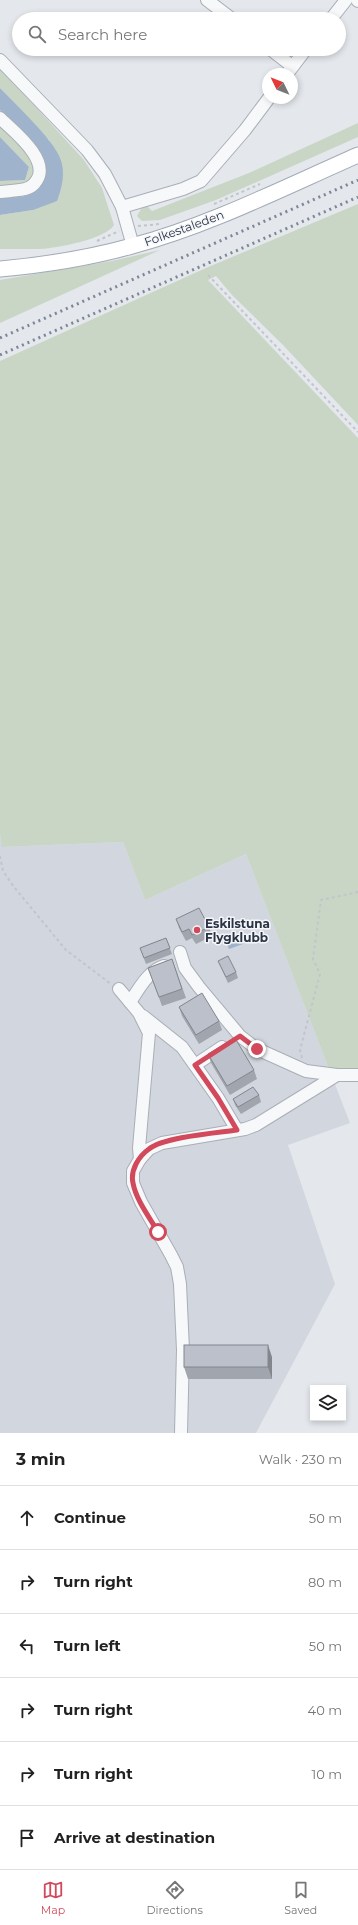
<!DOCTYPE html>
<meta charset="utf-8">
<style>
body{margin:0;font-family:Montserrat,sans-serif;background:#f2f2f2;color:#222}
.controls{position:absolute;right:12px;bottom:12px;display:grid;overflow:hidden;border-radius:0px;box-shadow:0 2px 6px #0003}
.controls button{width:36px;height:36px;display:grid;place-items:center;padding:0;border:0;border-bottom:1px solid #e0e0e0;background:#fff;color:#222;font:20px sans-serif}
.compass{position:absolute;left:262px;top:68px;width:36px;height:36px;border-radius:50%;background:#fff;box-shadow:0 2px 6px #0003;rotate:313deg}
.stop{position:absolute;width:12px;height:12px;margin:-9px;border:3px solid #d1495b;border-radius:50%;background:#fff}
.stop.end{background:#d1495b;border-color:#fff;box-shadow:0 1px 4px #0008}
.list{margin:0;padding:0;list-style:none}
h2{display:flex;justify-content:space-between;align-items:center;height:52px;margin:0;padding:0 16px;font-size:17px}
h2 small{font-size:13px;font-weight:400;color:#767676}
.list li{display:grid;grid-template-columns:26px 1fr auto;gap:12px;align-items:center;box-sizing:border-box;height:64px;padding:0 16px;border-top:1px solid #e0e0e0}
.list b{display:block;font-size:15px;white-space:nowrap}
.list em{font-size:13px;font-style:normal;color:#767676}
.icon{flex:none;width:22px;height:22px;fill:none;stroke:currentColor;stroke-width:2;stroke-linecap:round;stroke-linejoin:round}
.map{position:relative;flex:none;width:358px;height:1433px;overflow:hidden}
.search{position:absolute;background:#fff;box-shadow:0 2px 6px #0003;left:12px;right:12px;top:12px;height:44px;display:flex;align-items:center;gap:10px;box-sizing:border-box;padding:0 14px;border-radius:22px;color:#767676;font-size:15px}
.sheet{height:436px;background:#fff}
nav{display:flex;justify-content:space-around;align-items:center;box-sizing:border-box;height:56px;border-top:1px solid #e0e0e0;background:#fff;font-size:11px;color:#767676}
nav a{display:grid;justify-items:center;gap:2px}
nav .on{color:#d1495b}
.map>svg:first-child{display:block}
.built{fill:#d2d6de}
.green{fill:#c9d6c5}
.water{fill:#9fb4cc}
.lines{fill:none;stroke-linecap:round;stroke-linejoin:round}
.minor-casing{stroke:#a9aeb7;stroke-width:14}
.major-casing{stroke:#a3abb8;stroke-width:17}
.path{stroke:#c2c5cb;stroke-width:2;stroke-dasharray:3 3;stroke-linecap:butt}
.minor{stroke:#f7f8fa;stroke-width:12}
.major{stroke:#fff;stroke-width:15}
.rail{stroke:#7d8696;stroke-width:3;stroke-dasharray:2 4;stroke-linecap:butt}
.wall{fill:#a1a5ae}
.shaded-wall{fill:#83868d}
.building{fill:#bbc0ca;stroke:#83868d}
.route{stroke:#d1495b;stroke-width:5}
.poi-dot{fill:#d1495b;stroke:#f4f6f9;stroke-width:1.5}
.labels{text-anchor:middle;dominant-baseline:central;stroke-width:3;stroke-linejoin:round;paint-order:stroke}
.street-label{font-size:12px;fill:#2b3445;stroke:#f4f6f9}
.poi-label{font-size:12px;font-weight:bold;fill:#2b3445;stroke:#f4f6f9;text-anchor:start}
</style>
<div class="map">
<svg width="358" height="1433" viewBox="0 0 358 1433">
<rect width="100%" height="100%" fill="#e4e7ec"/>
<path class="built" d="M0,834l3,13 120,-5 22,58 101,-46 104,269 -62,22 47,139 -79,149h-256z"/>
<g class="green">
<path d="M0,68l84,92 18,28 12,37c-8,14 -57,23 -73,24 -14,0 -27,0 -41,0v-34l33,-5 17,-69 -50,-53z"/>
<path d="M0,110l38,41 6,27c-14,22 -19,18 -44,20v-17l25,-1 4,-13 -29,-30z"/>
<path d="M358,123v14l-142,63 -56,20 -18,1 -5,-5 4,-7 5,-4 6,6 97,-38z"/>
<path d="M358,204v221l-75,-80 -51,-50 -16,-19 -8,4 150,158v631h-29l-83,-215 -101,46 -22,-58 -121,5 -2,-13v-473l206,-93z"/>
<path d="M160,250l-160,73v-43l112,-19z"/>
</g>
<g class="water">
<path d="M0,88c15,16 53,51 60,70 6,14 2,30 -3,43l-24,9 -33,5v-17c25,-2 30,2 44,-20l-6,-27 -38,-41z"/>
<path d="M0,137l29,30 -4,13 -25,1z"/>
<path d="M240,936l3,8 -14,5 -3,-7z"/>
</g>
<g class="lines">
<g class="minor-casing">
<g id="minor">
<path d="M207,0l25,19"/>
<path d="M357,0l1,1"/>
<path d="M331,19l15,-19"/>
<path d="M270,49l22,17"/>
<path d="M0,60l87,90 18,24 17,33 11,39"/>
<path d="M287,74l19,-25"/>
<path d="M0,118c13,13 50,41 37,62 -3,5 -7,8 -12,9 -8,2 -17,2 -25,3"/>
<path d="M122,207l61,-18 18,-8 44,-51 24,-32"/>
<path d="M180,952l5,16 14,19 41,49 17,13 49,22 31,4"/>
<path d="M119,989l20,24 10,20 -10,115 1,11"/>
<path d="M130,1002c9,-13 18,-31 34,-36"/>
<path d="M143,1016l39,31 36,51 19,32"/>
<path d="M195,1065l27,-18"/>
<path d="M181,1433l2,-83 -3,-66 -3,-17 -6,-12 -30,-53 -8,-19v-12l7,-12 9,-10 13,-6 83,-14 11,-4 81,-50h21"/>
</g>
</g>
<g class="major-casing">
<path id="major" d="M0,269c45,-4 89,-11 132,-23 76,-20 153,-59 226,-91"/>
</g>
<g class="path">
<path d="M214,204l46,-20"/>
<path d="M138,226l22,-2"/>
<path d="M97,241l22,-10"/>
<path d="M208,275l150,157"/>
<path d="M0,856l3,15 11,16 52,63 45,34"/>
<path d="M302,1058l-2,-8 20,-76 -7,-15 8,-59 37,-8"/>
</g>
<use href="#minor" class="minor"/>
<use href="#major" class="major"/>
<g class="rail">
<path d="M0,338l358,-158"/>
<path d="M0,355l358,-158"/>
</g>
</g>
<g class="wall">
<path d="M176,919l33,8 3,9 -16,8 -4,-6 -6,3 -7,-13z"/>
<path d="M166,938l6,16 -26,10 -6,-16z"/>
<path d="M172,959l14,39 -24,8 -14,-38z"/>
<path d="M218,961l18,11 2,6 -10,5z"/>
<path d="M179,1007l40,14 3,9 -23,14 -17,-28z"/>
<path d="M208,1054l46,16 3,9 -27,16 -19,-32z"/>
<path d="M259,1095l2,7 -20,12 -6,-9 -2,-6z"/>
<path d="M272,1357v22h-84l-4,-12z"/>
</g>
<path class="shaded-wall" d="M268,1345l4,12v22l-4,-12z"/>
<g class="building">
<path d="M199,908l10,19 -17,8 -3,-6 -7,3 -6,-13z"/>
<path d="M166,938l4,10 -26,10 -4,-10z"/>
<path d="M228,956l8,16 -10,5 -8,-16z"/>
<path d="M172,959l10,30 -23,8 -11,-29z"/>
<path d="M202,993l17,28 -23,14 -17,-28z"/>
<path d="M235,1038l19,32 -27,16 -19,-32z"/>
<path d="M253,1087l6,8 -21,12 -5,-8z"/>
<rect x="184" y="1345" width="84" height="22"/>
</g>
<g class="lines">
<path class="route" d="M158,1232c-8,-14 -22,-32 -25,-49 -3,-13 6,-27 16,-34 15,-12 67,-16 88,-19l-19,-32 -23,-33 45,-29 17,13"/>
</g>
<circle class="poi-dot" cx="197" cy="930" r="4"/>
<g class="labels">
<g class="street-label">
<text transform="translate(184 228) rotate(-20)">Folkestaleden</text>
</g>
<g class="poi-label">
<text x="205" y="923">Eskilstuna<tspan x="205" dy="14">Flygklubb</tspan></text>
</g>
</g>
</svg>
<div class="controls">
<button><svg class="icon" aria-label="layers" viewBox="0 0 24 24"><path d="M12 4l9 5-9 5-9-5zM3 14l9 5 9-5"/></svg></button>
</div>
<svg class="compass" viewBox="-18 -18 36 36"><path d="M0-13l5 13h-10z" fill="#e53935"/><path d="M0 13l5-13h-10z" fill="#767676"/></svg>
<div class="stop" style="left:158px;top:1232px"></div>
<div class="stop end" style="left:257px;top:1049px"></div>
<div class="search"><svg class="icon" aria-label="search" viewBox="0 0 24 24"><circle cx="10" cy="10" r="6"/><path d="M15 15l6 6"/></svg>Search here</div>
</div>
<section class="sheet">
<h2>3 min<small>Walk · 230 m</small></h2>
<ul class="list">
<li><svg class="icon" aria-label="ahead" viewBox="0 0 24 24"><path d="M12 20V5M6 11l6-6 6 6"/></svg><div><b>Continue</b></div><em>50 m</em></li>
<li><svg class="icon" aria-label="right" viewBox="0 0 24 24"><path d="M7 20v-9h11M14 6l5 5-5 5"/></svg><div><b>Turn right</b></div><em>80 m</em></li>
<li><svg class="icon" aria-label="left" viewBox="0 0 24 24"><path d="M17 20v-9H6M10 6l-5 5 5 5"/></svg><div><b>Turn left</b></div><em>50 m</em></li>
<li><svg class="icon" aria-label="right" viewBox="0 0 24 24"><path d="M7 20v-9h11M14 6l5 5-5 5"/></svg><div><b>Turn right</b></div><em>40 m</em></li>
<li><svg class="icon" aria-label="right" viewBox="0 0 24 24"><path d="M7 20v-9h11M14 6l5 5-5 5"/></svg><div><b>Turn right</b></div><em>10 m</em></li>
<li><svg class="icon" aria-label="arrive" viewBox="0 0 24 24"><path d="M6 21V4h12l-3 4 3 4H6"/></svg><div><b>Arrive at destination</b></div></li>
</ul>
</section>
<nav>
<a class="on"><svg class="icon" aria-label="map" viewBox="0 0 24 24"><path d="M3 6l6-2 6 2 6-2v14l-6 2-6-2-6 2zM9 4v14M15 6v14"/></svg>Map</a>
<a><svg class="icon" aria-label="directions" viewBox="0 0 24 24"><path d="M12 3l9 9-9 9-9-9zM9 14v-3h6M13 9l2 2-2 2"/></svg>Directions</a>
<a><svg class="icon" aria-label="saved" viewBox="0 0 24 24"><path d="M7 4h10v16l-5-4-5 4z"/></svg>Saved</a>
</nav>
